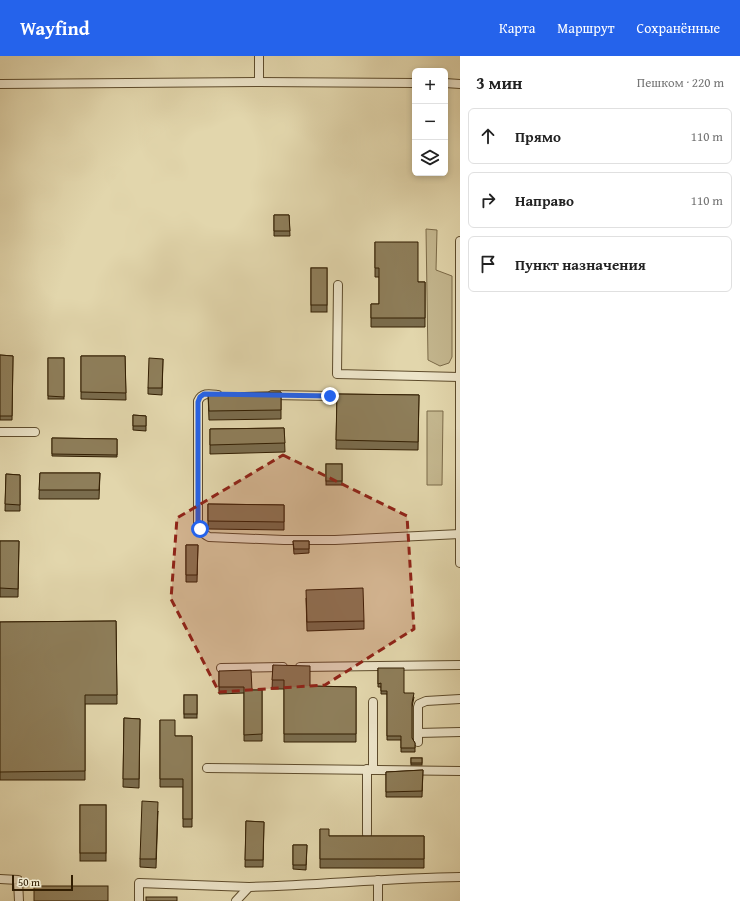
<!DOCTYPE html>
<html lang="ru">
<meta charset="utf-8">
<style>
body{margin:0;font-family:"Gentium Book Plus",serif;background:#f2f2f2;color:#222}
.controls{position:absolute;right:12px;top:12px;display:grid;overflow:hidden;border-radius:6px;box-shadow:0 2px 6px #0003}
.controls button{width:36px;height:36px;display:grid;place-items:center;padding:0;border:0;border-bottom:1px solid #e0e0e0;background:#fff;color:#222;font:20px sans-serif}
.scale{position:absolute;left:12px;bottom:10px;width:61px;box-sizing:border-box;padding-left:4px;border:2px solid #321e02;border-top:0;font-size:11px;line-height:14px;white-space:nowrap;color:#321e02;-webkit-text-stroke:3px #ece4c9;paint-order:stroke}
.stop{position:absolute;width:12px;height:12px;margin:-9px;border:3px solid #2563eb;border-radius:50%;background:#fff}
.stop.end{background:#2563eb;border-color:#fff;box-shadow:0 1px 4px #0008}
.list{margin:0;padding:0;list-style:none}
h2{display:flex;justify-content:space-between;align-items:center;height:52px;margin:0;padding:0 16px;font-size:17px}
h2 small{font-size:13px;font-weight:400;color:#767676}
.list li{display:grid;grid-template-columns:26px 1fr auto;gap:12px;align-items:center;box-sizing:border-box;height:56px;margin:0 8px 8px;padding:0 8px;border:1px solid #e0e0e0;border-radius:6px}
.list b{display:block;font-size:15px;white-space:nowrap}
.list em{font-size:13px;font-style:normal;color:#767676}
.icon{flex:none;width:22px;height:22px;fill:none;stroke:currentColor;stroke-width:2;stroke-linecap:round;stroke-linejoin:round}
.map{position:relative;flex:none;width:460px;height:845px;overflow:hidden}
header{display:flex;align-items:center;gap:24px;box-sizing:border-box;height:56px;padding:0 20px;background:#2563eb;color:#fff}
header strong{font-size:19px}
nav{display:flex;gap:22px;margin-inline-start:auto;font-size:14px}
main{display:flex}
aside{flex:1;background:#fff}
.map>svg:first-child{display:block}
.green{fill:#c4b78f;stroke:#7b6a48}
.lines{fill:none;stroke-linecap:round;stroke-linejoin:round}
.minor-casing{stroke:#5e4c2c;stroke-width:10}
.minor{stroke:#ece4c9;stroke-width:8}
.wall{fill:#7a6c4d;stroke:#321e02}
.building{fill:#8e7e5a;stroke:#321e02}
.route{stroke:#2563eb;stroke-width:5}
.marked{fill:#8f2418;fill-opacity:0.2;stroke:#8f2418;stroke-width:3;stroke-dasharray:8 5;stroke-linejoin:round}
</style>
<header>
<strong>Wayfind</strong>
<nav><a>Карта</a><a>Маршрут</a><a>Сохранённые</a></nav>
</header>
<main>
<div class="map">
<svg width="460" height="845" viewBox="0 0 460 845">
<rect width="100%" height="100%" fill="#e2d6ac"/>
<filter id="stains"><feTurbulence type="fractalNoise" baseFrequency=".005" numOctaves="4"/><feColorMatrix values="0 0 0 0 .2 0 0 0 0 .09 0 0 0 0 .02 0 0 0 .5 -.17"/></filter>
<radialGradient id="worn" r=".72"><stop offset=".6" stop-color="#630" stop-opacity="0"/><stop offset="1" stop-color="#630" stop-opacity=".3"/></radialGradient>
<g class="green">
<path d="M426,173l11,1 -1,40 16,6v81l-3,6 -9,3 -12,-6z"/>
<path d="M427,355h16l-1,74h-15z"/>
</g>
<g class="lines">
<g class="minor-casing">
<g id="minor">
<path d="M259,26v-26"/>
<path d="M445,27l15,1"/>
<path d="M0,28l259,-2 156,1"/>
<path d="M460,185v322"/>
<path d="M338,229l-1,89 122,3"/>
<path d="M218,339c-8,-1 -16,-3 -20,6v123c2,7 4,9 11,13l75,3h51l125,-6"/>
<path d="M272,339l58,1"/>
<path d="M0,376h35"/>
<path d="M300,611l160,-2"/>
<path d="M221,612l62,-1"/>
<path d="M373,646v68"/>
<path d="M418,677l42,-1"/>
<path d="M418,686v-35l1,-3 7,-3 34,-2"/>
<path d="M207,712l253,3"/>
<path d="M367,778v-65"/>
<path d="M0,823l18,1 1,21"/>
<path d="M378,824v21"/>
<path d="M139,845v-18l110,4"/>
<path d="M236,845l13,-14c70,-2 141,-9 211,-10"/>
</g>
</g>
<use href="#minor" class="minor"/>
</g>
<g class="wall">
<path d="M274,159h15l1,21h-16z"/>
<path d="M375,186l43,40h7v45h-54v-23h8v-27h-4z"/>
<rect x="311" y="212" width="16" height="44"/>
<path d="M0,299l13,1 -1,64h-12z"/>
<path d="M81,300h44l1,44 -45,-1z"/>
<rect x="48" y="302" width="16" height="41"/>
<path d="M163,303l-1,36 -14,-1v-6z"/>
<path d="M281,336v27l-72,1 -1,-27z"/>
<path d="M337,338l82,1 -1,55 -82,-1z"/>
<path d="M133,359l13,1v15l-13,-1z"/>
<path d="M284,372l1,24 -75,2v-25z"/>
<path d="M52,382l65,1v18l-65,-1z"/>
<rect x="326" y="408" width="16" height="21"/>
<path d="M40,417h60l-1,26h-60z"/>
<path d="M6,418l14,1v36h-15z"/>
<path d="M208,448l76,1v25l-76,-1z"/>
<path d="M0,485h19l-1,56h-18z"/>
<path d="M293,485h16v12l-15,1z"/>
<path d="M186,489h12l-1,37h-11z"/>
<path d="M306,542l58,23v8l-57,2z"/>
<path d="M116,565l1,83h-32v76h-85v-158z"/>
<path d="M273,609l37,21 46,1v55h-72v-53h-12z"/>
<path d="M378,612l26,25 10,4 -2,10v31l3,5v9h-14v-12h-14v-46h-6v-7h-3z"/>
<path d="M219,615l33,19h10v51h-18v-48l-25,1z"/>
<rect x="184" y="639" width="13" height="23"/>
<path d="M124,662l16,1 -1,69 -16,-1z"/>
<path d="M160,664l15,16h17v91h-9v-40h-23z"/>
<rect x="411" y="702" width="11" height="7"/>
<path d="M423,714l-1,27h-36v-25z"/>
<rect x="80" y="749" width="26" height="56"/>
<path d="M158,755l-2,57 -16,-1v-8z"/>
<path d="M246,765l18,1 -1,45h-18z"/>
<path d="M320,773l9,7h95v32h-104z"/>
<path d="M293,789h14l-1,25 -13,-1z"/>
</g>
<g class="building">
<path d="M274,159h15l1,16h-16z"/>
<path d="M375,186h43v40h7v36h-54v-14h8v-36h-4z"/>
<rect x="311" y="212" width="16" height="37"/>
<path d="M0,299l13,1 -1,60h-12z"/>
<path d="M81,300h44l1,37 -45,-1z"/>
<path d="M48,302h16v39l-16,-1z"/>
<path d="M149,302l14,1 -1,29h-14z"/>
<path d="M281,336v18l-72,1 -1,-18z"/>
<path d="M337,338l82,1 -1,47 -82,-2z"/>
<path d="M133,359l13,1v10h-13z"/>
<path d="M284,372l1,15 -75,2v-16z"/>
<path d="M52,382l65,1v16l-65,-1z"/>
<rect x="326" y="408" width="16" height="17"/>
<path d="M40,417h60l-1,17h-60z"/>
<path d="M6,418l14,1v30l-15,-1z"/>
<path d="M208,448l76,1v17l-76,-1z"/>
<path d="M0,485h19l-1,48 -18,-1z"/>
<path d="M293,485h16v8h-15z"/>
<path d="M186,489h12l-1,30h-11z"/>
<path d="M363,532l1,33 -57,1 -1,-32z"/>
<path d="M116,565l1,74h-32v76l-85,1v-150z"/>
<path d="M273,609l37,1v20l46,1v47h-72v-54h-12z"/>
<path d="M378,612h26v25h10l-2,10v35l3,5v5h-14v-12h-14v-45h-6v-8l-3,1z"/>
<path d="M251,614l1,20h10v44l-18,1v-48h-25v-16z"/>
<rect x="184" y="639" width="13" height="19"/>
<path d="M124,662l16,1 -1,60h-16z"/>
<path d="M160,664h15v16h17v83h-9v-40h-23z"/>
<rect x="411" y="702" width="11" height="5"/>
<path d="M423,714l-1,21 -36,1v-20z"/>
<path d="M142,745l16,1 -2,57h-16z"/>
<rect x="80" y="749" width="26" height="48"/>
<path d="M246,765l18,1 -1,38h-18z"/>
<path d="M320,773h9v7h95v23h-104z"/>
<path d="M293,789h14l-1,20h-13z"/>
<rect x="34" y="830" width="74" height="15"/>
<rect x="146" y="841" width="31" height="4"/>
</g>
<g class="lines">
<path class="route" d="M200,473l-2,-5v-122l2,-5 4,-3 126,2"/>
</g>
<path class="marked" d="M283,399l124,61 7,113 -89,56 -106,7 -48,-93 6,-81z"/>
<rect width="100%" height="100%" filter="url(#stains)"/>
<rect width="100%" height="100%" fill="url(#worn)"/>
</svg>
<div class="controls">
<button>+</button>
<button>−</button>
<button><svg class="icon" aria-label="layers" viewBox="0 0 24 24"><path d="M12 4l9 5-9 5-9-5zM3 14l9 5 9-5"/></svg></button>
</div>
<div class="scale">50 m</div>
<div class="stop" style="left:200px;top:473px"></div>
<div class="stop end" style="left:330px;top:340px"></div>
</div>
<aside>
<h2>3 мин<small>Пешком · 220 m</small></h2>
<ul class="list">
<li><svg class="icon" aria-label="ahead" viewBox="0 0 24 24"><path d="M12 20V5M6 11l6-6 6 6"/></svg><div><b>Прямо</b></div><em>110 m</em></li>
<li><svg class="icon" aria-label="right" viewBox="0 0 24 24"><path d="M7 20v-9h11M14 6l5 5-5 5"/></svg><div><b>Направо</b></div><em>110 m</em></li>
<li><svg class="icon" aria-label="arrive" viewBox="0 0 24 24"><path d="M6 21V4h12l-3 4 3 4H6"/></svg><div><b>Пункт назначения</b></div></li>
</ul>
</aside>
</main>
